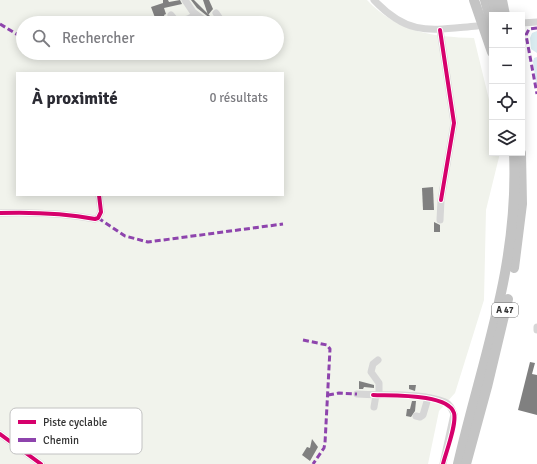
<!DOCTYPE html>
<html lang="fr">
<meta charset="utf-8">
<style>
body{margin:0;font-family:Signika,sans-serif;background:#f2f2f3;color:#2b2b33}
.controls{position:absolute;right:12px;top:12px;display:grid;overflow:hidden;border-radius:0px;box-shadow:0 2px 10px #0003}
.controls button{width:36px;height:36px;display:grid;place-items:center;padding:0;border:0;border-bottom:1px solid #e1e1e2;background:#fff;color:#2b2b33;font:20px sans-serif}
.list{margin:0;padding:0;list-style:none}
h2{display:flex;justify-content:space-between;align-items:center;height:52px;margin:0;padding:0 16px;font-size:17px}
h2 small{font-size:13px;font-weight:400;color:#7c7c81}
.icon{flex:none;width:22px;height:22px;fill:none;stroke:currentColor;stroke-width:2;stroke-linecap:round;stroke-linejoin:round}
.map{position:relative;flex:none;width:537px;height:464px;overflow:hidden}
.search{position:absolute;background:#fff;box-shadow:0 2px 10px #0003;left:16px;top:16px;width:268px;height:44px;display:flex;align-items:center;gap:10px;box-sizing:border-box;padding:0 14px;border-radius:22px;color:#7c7c81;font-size:15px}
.panel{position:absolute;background:#fff;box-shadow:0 2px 10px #0003;left:16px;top:72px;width:268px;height:124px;border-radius:0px}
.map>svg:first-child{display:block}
.green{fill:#f1f3ec;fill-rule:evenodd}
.water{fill:#d9ebf0}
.building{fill:#808080}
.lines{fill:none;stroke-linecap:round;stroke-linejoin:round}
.minor{stroke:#d6d6d6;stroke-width:7}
.highway{stroke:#c4c4c4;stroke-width:10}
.quiet{stroke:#8e44ad;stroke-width:3;stroke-dasharray:6 3;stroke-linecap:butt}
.cycleway-casing{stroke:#fff;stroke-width:6}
.cycleway{stroke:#d6006c;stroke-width:4}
.labels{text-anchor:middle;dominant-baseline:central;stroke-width:4;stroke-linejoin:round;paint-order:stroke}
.shield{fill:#fff;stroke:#707070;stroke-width:1}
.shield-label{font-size:9px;font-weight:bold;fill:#323232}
.key{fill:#fff;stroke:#c2c2c2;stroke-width:1}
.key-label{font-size:11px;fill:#323232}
</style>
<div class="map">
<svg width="537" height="464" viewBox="0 0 537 464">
<rect width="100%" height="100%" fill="#fff"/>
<path class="green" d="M0,0h367c30,32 66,37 107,38l18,74v41h8l-14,57 -2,90 -29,93 -16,18 -11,53h-428zM23,23h254v30h-254zM17,73h266v122h-266z"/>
<g class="water">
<path d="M537,31v22l-6,-4 -1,-11 2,-5z"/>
<path d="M537,57v33l-4,-28 1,-4z"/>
</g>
<g class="building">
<path d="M163,0h5l1,2 11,-2 2,4 -18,4 2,6 -2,1 3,8h-10l-6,-16 12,-4z"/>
<path d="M191,0h3l23,23h-4l-2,-4 -14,-11z"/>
<path d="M203,0h6l4,9 -5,6z"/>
<path d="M433,187l1,23h-11l-1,-22z"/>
<path d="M434,222l6,3v7h-6z"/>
<path d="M530,362l5,1 -3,11 5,1v40l-19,-5z"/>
<path d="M359,381l15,4v3l-10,-1 -1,2h-4z"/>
<path d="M409,385h7l-1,6 -6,-2z"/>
<path d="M412,401h4l-1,10 -4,6 -5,-1 1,-7h3z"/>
<path d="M312,439l6,8 -8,14 -8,-6 5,-8 3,1z"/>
</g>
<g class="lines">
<g class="minor">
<path d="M185,0l8,12 15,11"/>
<path d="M374,0c35,37 57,30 103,26"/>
<path d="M216,13l7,10"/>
<path d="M171,15l4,5c7,1 15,0 20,-6"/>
<path d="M522,23l15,-1"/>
<path d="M440,30l14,93 -13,77 -1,20"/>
<path d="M0,213c32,-1 63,0 95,6l3,-1 3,-6 -2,-17"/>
<path d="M537,327v3"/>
<path d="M378,360l-5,4 -2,8 8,11v12"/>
<path d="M357,394c26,2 63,-2 88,8 5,2 7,7 9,12l-11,50"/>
<path d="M374,407l2,-12"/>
<path d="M416,416l4,1 3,-2 5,-17"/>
<path d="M0,434l41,30"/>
</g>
<g class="highway">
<path d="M474,0l18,52"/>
<path d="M485,0l7,26"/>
<path d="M493,0l4,15"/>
<path d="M502,0l3,15"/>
<path d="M514,268l8,-64 -1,-51"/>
<path d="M458,464c25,-108 61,-198 56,-311"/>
<path d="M466,464l21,-77 21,-88"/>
</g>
<g class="quiet">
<path d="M0,24l23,14"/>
<path d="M537,28l-8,1 -3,6 11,59"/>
<path d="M98,218l27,18 23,6 135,-18"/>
<path d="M303,340l24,5 3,4 -5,94 -1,5 -11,16"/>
<path d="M328,395l11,-2 18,1"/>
</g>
<g class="cycleway-casing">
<g id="cycleway">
<path d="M440,30l14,93 -13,77"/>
<path d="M0,213c32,-1 63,0 95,6l3,-1 3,-6 -2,-17"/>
<path d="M373,395c17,1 75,-2 81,18 3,11 -8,39 -11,51"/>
<path d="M0,434l41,30"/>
</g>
</g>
<use href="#cycleway" class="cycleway"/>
</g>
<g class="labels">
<rect class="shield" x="492" y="303" width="26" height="14" rx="3"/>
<g class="shield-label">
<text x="505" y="310">A 47</text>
</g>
</g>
<rect x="10" y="408" width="132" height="46" rx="6" class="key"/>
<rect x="18" y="420" width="18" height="4" fill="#d6006c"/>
<rect x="18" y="438" width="18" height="4" fill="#8e44ad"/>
<g class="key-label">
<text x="43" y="426">Piste cyclable</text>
<text x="43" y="444">Chemin</text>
</g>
</svg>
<div class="controls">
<button>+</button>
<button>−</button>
<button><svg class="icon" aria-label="locate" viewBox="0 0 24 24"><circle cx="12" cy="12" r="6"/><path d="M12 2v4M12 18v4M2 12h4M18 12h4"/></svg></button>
<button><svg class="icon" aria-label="layers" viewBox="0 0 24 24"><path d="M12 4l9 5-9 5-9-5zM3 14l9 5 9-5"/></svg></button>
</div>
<div class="search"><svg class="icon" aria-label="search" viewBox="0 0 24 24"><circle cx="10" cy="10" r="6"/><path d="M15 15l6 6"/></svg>Rechercher</div>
<section class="panel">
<h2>À proximité<small>0 résultats</small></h2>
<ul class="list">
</ul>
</section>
</div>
